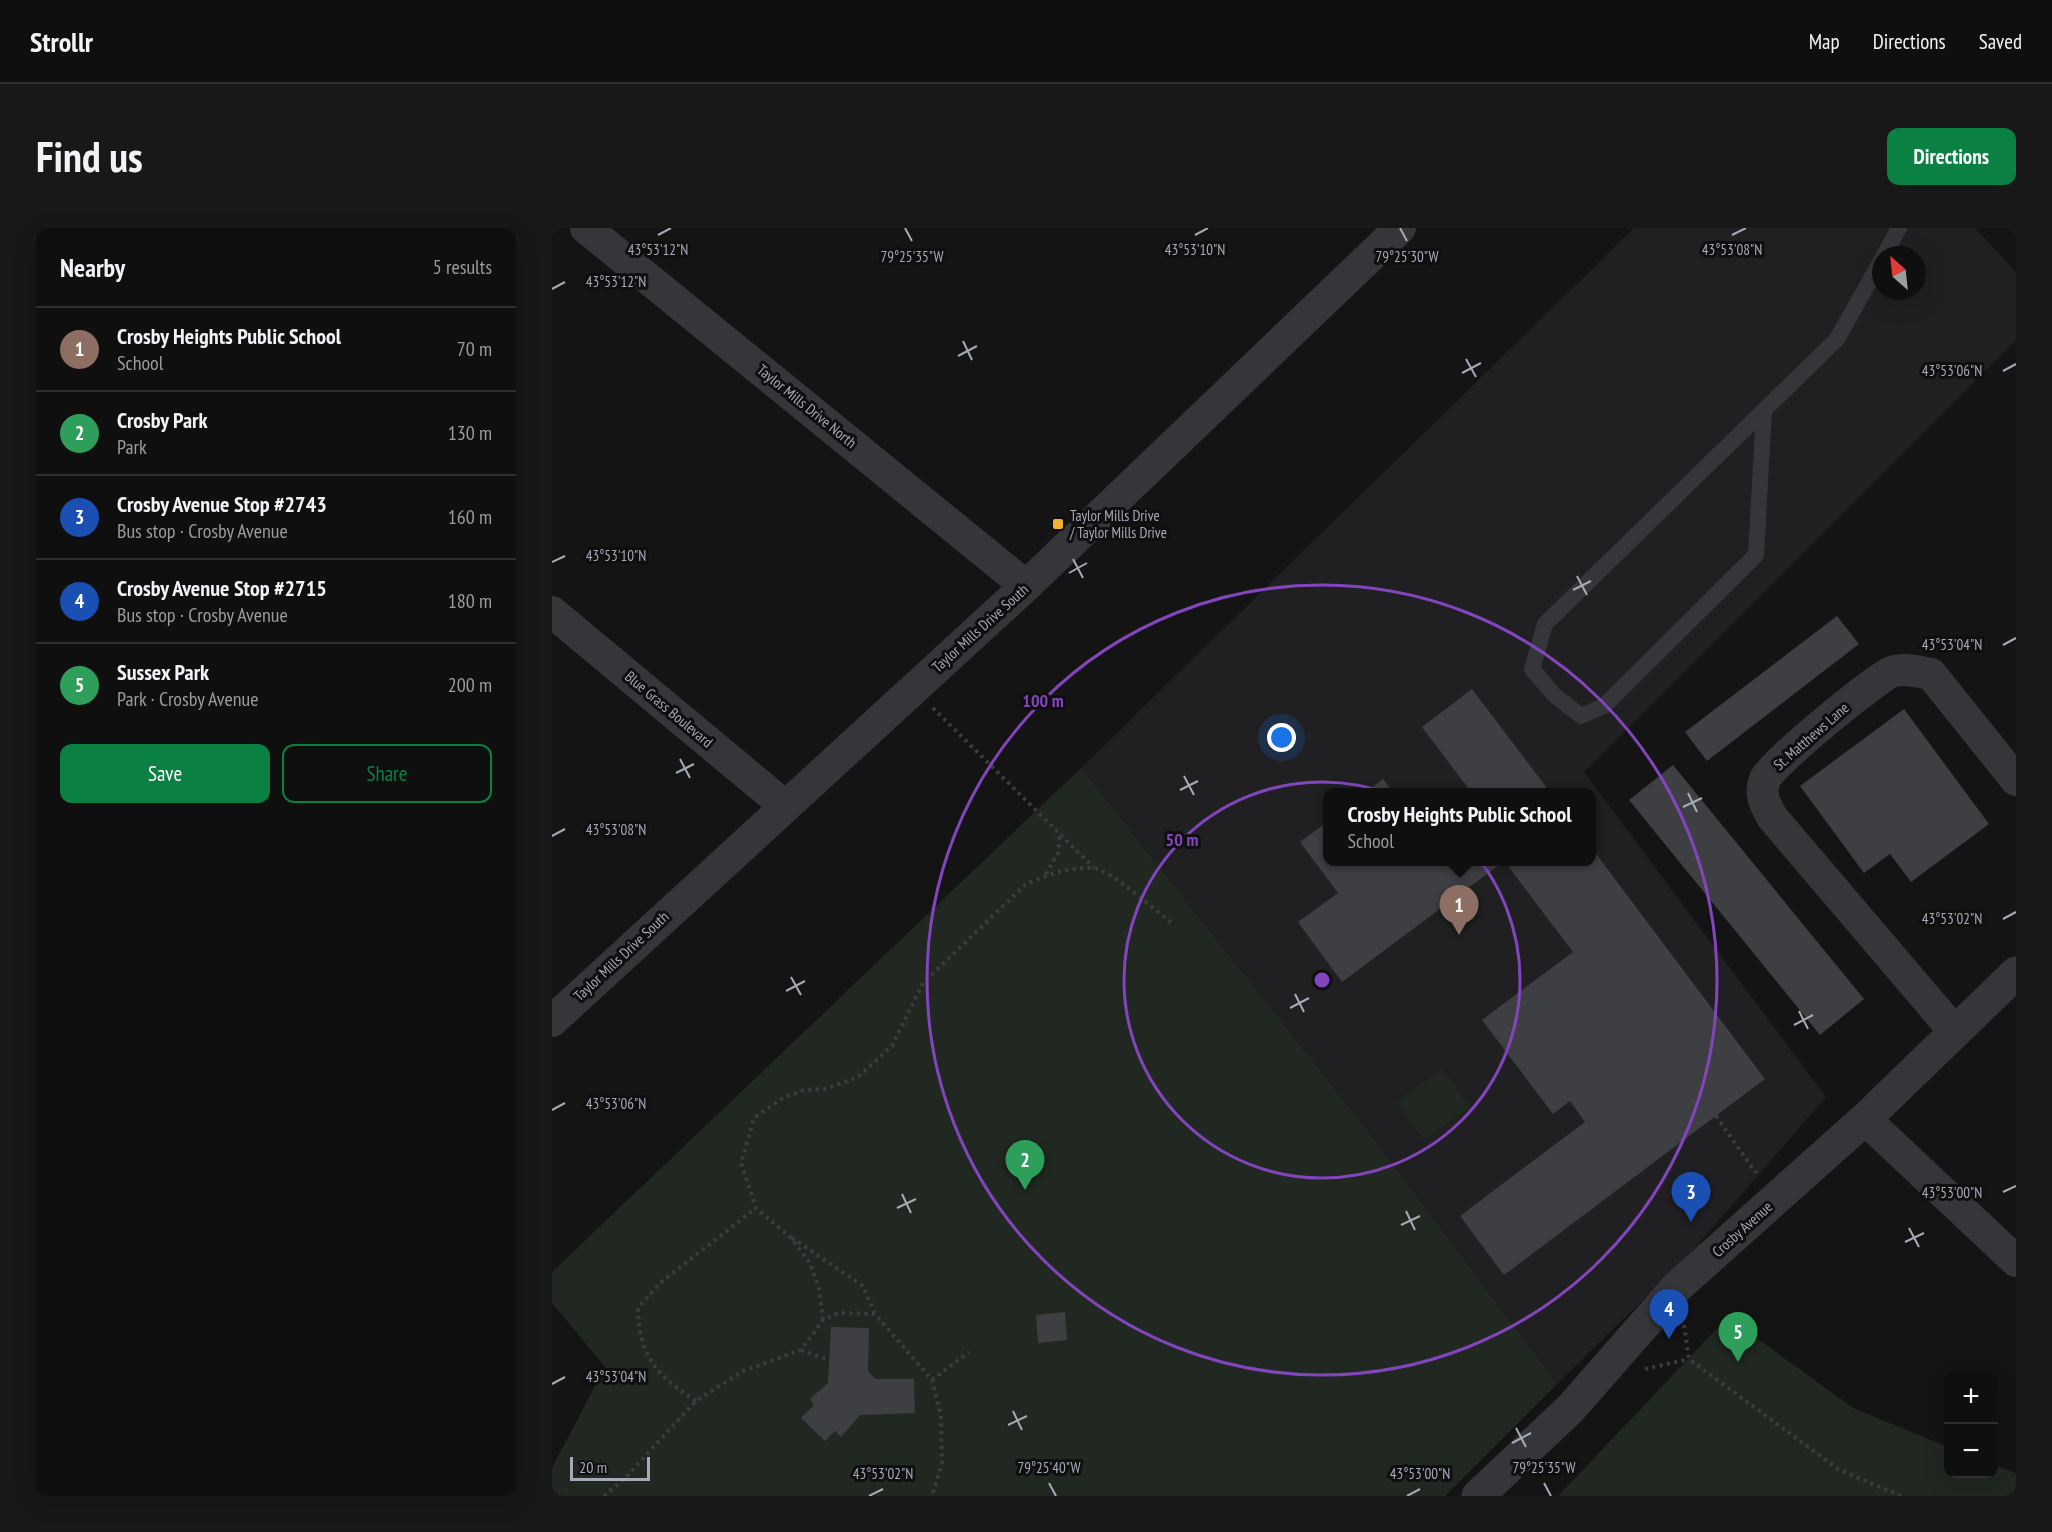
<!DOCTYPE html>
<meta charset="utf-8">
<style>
body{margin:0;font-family:"PT Sans Narrow",sans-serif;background:#181819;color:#f1f3f6}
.controls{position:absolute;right:18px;bottom:18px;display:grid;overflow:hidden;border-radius:12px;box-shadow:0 6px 24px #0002}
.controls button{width:54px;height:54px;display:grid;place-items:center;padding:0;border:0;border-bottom:2px solid #2f2f30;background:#0f0f10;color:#f1f3f6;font:30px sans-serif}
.compass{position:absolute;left:1320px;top:18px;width:54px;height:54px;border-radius:50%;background:#0f0f10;box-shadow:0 6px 24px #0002;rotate:333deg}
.scale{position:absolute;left:18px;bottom:15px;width:80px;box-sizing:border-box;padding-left:6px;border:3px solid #a5aab6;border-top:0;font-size:16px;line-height:21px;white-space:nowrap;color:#a5aab6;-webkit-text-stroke:4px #0f0f10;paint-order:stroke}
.you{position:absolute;left:730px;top:510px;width:21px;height:21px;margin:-15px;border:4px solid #fff;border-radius:50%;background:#1a73e8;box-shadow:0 0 0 9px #1a73e833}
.badge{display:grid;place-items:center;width:39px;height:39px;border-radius:50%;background:#0b8043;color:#fff;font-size:20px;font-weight:700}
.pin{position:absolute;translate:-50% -50px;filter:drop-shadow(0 2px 3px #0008)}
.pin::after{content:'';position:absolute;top:32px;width:21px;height:18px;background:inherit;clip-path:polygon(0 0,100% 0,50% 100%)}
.popup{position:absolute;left:771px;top:560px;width:273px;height:78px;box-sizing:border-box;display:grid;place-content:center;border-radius:12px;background:#0f0f10;filter:drop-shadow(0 2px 4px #0005);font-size:20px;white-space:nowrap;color:#9b9c9f}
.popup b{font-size:22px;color:#f1f3f6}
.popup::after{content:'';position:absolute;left:50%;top:100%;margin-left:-12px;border:12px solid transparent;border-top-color:#0f0f10}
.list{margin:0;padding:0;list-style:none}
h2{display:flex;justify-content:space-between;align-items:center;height:78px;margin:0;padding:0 24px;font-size:26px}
h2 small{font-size:20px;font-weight:400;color:#9b9c9f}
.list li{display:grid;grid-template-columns:39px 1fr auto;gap:18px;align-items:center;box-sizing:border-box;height:84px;padding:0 24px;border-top:2px solid #2f2f30}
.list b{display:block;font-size:22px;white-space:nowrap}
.list p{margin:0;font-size:20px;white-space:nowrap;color:#9b9c9f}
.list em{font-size:20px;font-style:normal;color:#9b9c9f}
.actions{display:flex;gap:12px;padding:18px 24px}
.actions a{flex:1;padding:14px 0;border:2px solid #0b8043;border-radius:12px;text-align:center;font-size:21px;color:#0b8043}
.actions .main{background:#0b8043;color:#fff}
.map{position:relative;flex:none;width:1464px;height:1268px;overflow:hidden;border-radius:12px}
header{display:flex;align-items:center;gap:36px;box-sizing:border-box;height:84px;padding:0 30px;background:#0f0f10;border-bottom:2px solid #2f2f30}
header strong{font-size:28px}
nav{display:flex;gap:33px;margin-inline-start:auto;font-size:21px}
.intro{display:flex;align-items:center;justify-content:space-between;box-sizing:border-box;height:144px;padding:0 36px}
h1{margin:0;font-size:42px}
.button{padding:15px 27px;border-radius:12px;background:#0b8043;color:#fff;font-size:21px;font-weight:700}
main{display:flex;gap:36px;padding:0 36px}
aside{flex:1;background:#0f0f10;border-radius:12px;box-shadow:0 6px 24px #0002}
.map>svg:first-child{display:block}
.built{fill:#202022;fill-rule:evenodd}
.green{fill:#202821}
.building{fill:#3e3f43}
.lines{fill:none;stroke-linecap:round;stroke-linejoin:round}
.path{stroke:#3b3d41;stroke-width:4;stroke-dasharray:3 4.5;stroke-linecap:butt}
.service{stroke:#35363a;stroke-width:16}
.minor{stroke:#35363a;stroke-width:32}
.tertiary{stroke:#35363a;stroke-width:33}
.ticks{fill:none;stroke:#a5aab6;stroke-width:2}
.ring{fill:none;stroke:#8345bd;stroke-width:3}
.poi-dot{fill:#f2b12f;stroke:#0f0f10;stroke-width:2}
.labels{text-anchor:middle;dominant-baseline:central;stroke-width:6;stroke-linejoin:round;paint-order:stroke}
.street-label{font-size:15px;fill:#a5aab6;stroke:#0f0f10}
.poi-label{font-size:15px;fill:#a5aab6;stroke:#0f0f10;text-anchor:start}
.ticks-label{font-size:15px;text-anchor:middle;fill:#a5aab6;stroke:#0f0f10;stroke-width:6;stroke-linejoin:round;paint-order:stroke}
.centre{fill:#8345bd;stroke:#0f0f10;stroke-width:3}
.ring-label{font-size:18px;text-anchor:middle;font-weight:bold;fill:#8345bd;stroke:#0f0f10;stroke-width:6;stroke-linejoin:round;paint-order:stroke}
</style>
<header>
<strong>Strollr</strong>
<nav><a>Map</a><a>Directions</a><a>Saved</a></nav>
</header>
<div class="intro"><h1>Find us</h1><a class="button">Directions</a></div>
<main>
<aside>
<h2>Nearby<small>5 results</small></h2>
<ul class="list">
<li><span class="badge" style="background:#8d6e63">1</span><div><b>Crosby Heights Public School</b><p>School</p></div><em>70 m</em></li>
<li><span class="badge" style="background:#2e9e5b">2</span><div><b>Crosby Park</b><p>Park</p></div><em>130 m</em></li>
<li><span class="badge" style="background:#1a4fb4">3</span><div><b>Crosby Avenue Stop #2743</b><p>Bus stop · Crosby Avenue</p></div><em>160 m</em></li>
<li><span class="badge" style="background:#1a4fb4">4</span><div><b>Crosby Avenue Stop #2715</b><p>Bus stop · Crosby Avenue</p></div><em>180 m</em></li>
<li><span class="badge" style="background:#2e9e5b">5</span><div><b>Sussex Park</b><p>Park · Crosby Avenue</p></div><em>200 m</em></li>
</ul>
<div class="actions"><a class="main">Save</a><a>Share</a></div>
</aside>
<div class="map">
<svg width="1464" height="1268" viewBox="0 0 1464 1268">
<rect width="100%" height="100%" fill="#141415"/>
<path class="built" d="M1082,0h341l41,44v68l-432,432 242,325 -137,158 -132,129 -207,-276 -269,-340zM1329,27h36v36h-36zM775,564h264v70h-264z"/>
<g class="green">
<path d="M529,540l269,340 207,276 -112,112h-893v-28l53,-101 -53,-64v-31z"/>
<path d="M890,841l28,38 -46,33 -27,-38z"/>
<path d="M1176,1089l125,91 95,39v27h46v-9l22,8v23h-458z"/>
</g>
<g class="building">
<path d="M1285,388l22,28 -152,117 -22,-29z"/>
<path d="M920,461l78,103h-89l7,-4 -46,-61z"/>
<path d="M1352,481l85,115 -78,58 -21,-28 -26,19 -64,-87z"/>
<path d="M1121,537l191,234 -44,36 -191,-235z"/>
<path d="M831,551l10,13h-27z"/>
<path d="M775,594v40h176l-161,120 -44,-60 40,-29 -38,-51z"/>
<path d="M1039,619l174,232 -261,196 -44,-59 125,-94 -15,-21 -17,13 -71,-94 91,-68 -68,-90h86z"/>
<path d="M513,1084l2,28 -29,3 -2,-28z"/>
<path d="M279,1099l38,1 -1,43 7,8h39l1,34 -55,2 -19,22 -6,-6 -10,10 -24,-23 13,-13 -4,-6 18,-16z"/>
</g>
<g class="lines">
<g class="path">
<path d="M381,480l161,160"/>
<path d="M494,646l12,-21 2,-21"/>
<path d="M1164,888l40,57"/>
<path d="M240,1010l71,48 12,28"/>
<path d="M271,1092l-4,-31 -9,-26 -20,-26 -34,-29 -15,-45 13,-45 29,-20 21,-8 21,-1 33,-12 34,-31 31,-63 102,-98c20,-10 44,-18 68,-17 18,2 64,44 80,56"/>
<path d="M1132,1097l5,34 149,110 63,27"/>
<path d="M249,1122l28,10"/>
<path d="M1093,1141l44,-10"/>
<path d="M380,1152l37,-28"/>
<path d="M144,1173c-40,-26 -57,-45 -58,-93l22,-25 96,-75"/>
<path d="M52,1268l20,-17 72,-78 47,-30 58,-21 22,-30 15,-7 37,1 57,66 9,36 1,47 -10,33"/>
</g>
<g class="service">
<path d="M1332,27l15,-27"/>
<path d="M1212,183l-8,144 -152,151 -23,10 -27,-21 -22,-26 13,-45 292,-285 44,-78"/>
</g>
<g class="minor">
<path d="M34,0l440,358"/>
<path d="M0,384l233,194"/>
<path d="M0,793l474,-435 374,-358"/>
<path d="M1403,804l-183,-215c-7,-13 -13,-23 -7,-38 5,-14 114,-104 129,-108 12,-3 26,1 37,3l85,106"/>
<path d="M1313,891l151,142"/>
</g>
<path class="tertiary" d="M926,1268l93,-88 106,-121 188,-168 151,-146"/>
</g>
<path class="ticks" d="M353,0l7,13M848,0l7,13M106,7l13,-7M643,7l13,-7M1180,7l14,-7M0,61l13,-7M411,113l9,19M406,128l19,-10M914,131l10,18M1451,143l13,-7M910,145l19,-10M521,331l10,19M0,334l13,-6M517,345l18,-10M1025,348l10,19M1021,362l18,-9M1451,417l13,-7M128,531l10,19M124,545l18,-9M632,548l10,19M628,562l18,-9M1136,565l9,19M1131,579l19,-9M0,608l13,-7M1451,691l13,-7M239,749l10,18M234,763l19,-10M743,766l9,18M738,780l19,-10M1247,783l9,18M1242,797l19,-10M0,882l13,-7M1451,964l13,-6M350,966l9,19M345,980l19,-9M854,983l9,19M849,997l19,-9M1357,1000l10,19M1353,1014l19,-9M0,1156l13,-7M461,1183l9,19M456,1197l19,-9M964,1200l10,19M960,1215l19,-10M497,1255l7,13M992,1255l7,13M317,1268l14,-7M855,1268l13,-7"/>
<g class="ring">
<circle cx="770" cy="752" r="198"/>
<circle cx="770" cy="752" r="395"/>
</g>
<rect class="poi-dot" x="500" y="290" width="12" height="12" rx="3"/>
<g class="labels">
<g class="street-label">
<text transform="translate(255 178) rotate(39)">Taylor Mills Drive North</text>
<text transform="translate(428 400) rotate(-42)">Taylor Mills Drive South</text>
<text transform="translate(117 481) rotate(40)">Blue Grass Boulevard</text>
<text transform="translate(1259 508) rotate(-41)">St. Matthews Lane</text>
<text transform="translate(69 728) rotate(-43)">Taylor Mills Drive South</text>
<text transform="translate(1190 1001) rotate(-42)">Crosby Avenue</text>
</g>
<g class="poi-label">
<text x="518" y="287">Taylor Mills Drive<tspan x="518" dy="17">/ Taylor Mills Drive</tspan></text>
</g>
</g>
<g class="ticks-label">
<text x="106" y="27">43°53'12"N</text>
<text x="643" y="27">43°53'10"N</text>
<text x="1180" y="27">43°53'08"N</text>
<text x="360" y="34">79°25'35"W</text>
<text x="855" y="34">79°25'30"W</text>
<text x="64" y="59">43°53'12"N</text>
<text x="1400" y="148">43°53'06"N</text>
<text x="64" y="333">43°53'10"N</text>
<text x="1400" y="422">43°53'04"N</text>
<text x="64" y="607">43°53'08"N</text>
<text x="1400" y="696">43°53'02"N</text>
<text x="64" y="881">43°53'06"N</text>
<text x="1400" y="970">43°53'00"N</text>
<text x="64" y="1154">43°53'04"N</text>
<text x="497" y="1245">79°25'40"W</text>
<text x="992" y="1245">79°25'35"W</text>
<text x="331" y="1251">43°53'02"N</text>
<text x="868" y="1251">43°53'00"N</text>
</g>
<circle cx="770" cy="752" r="9" class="centre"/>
<g class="ring-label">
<text x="491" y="479">100 m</text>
<text x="630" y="618">50 m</text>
</g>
</svg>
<div class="controls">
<button>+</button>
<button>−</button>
</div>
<svg class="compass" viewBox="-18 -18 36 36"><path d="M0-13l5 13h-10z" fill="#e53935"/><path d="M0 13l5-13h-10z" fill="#9b9c9f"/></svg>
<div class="scale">20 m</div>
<div class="you"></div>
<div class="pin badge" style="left:907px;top:707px;background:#8d6e63">1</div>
<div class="popup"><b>Crosby Heights Public School</b>School</div>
<div class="pin badge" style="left:473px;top:962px;background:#2e9e5b">2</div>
<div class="pin badge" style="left:1139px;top:994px;background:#1a4fb4">3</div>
<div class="pin badge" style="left:1117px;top:1111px;background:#1a4fb4">4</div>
<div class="pin badge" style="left:1186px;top:1134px;background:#2e9e5b">5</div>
</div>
</main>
